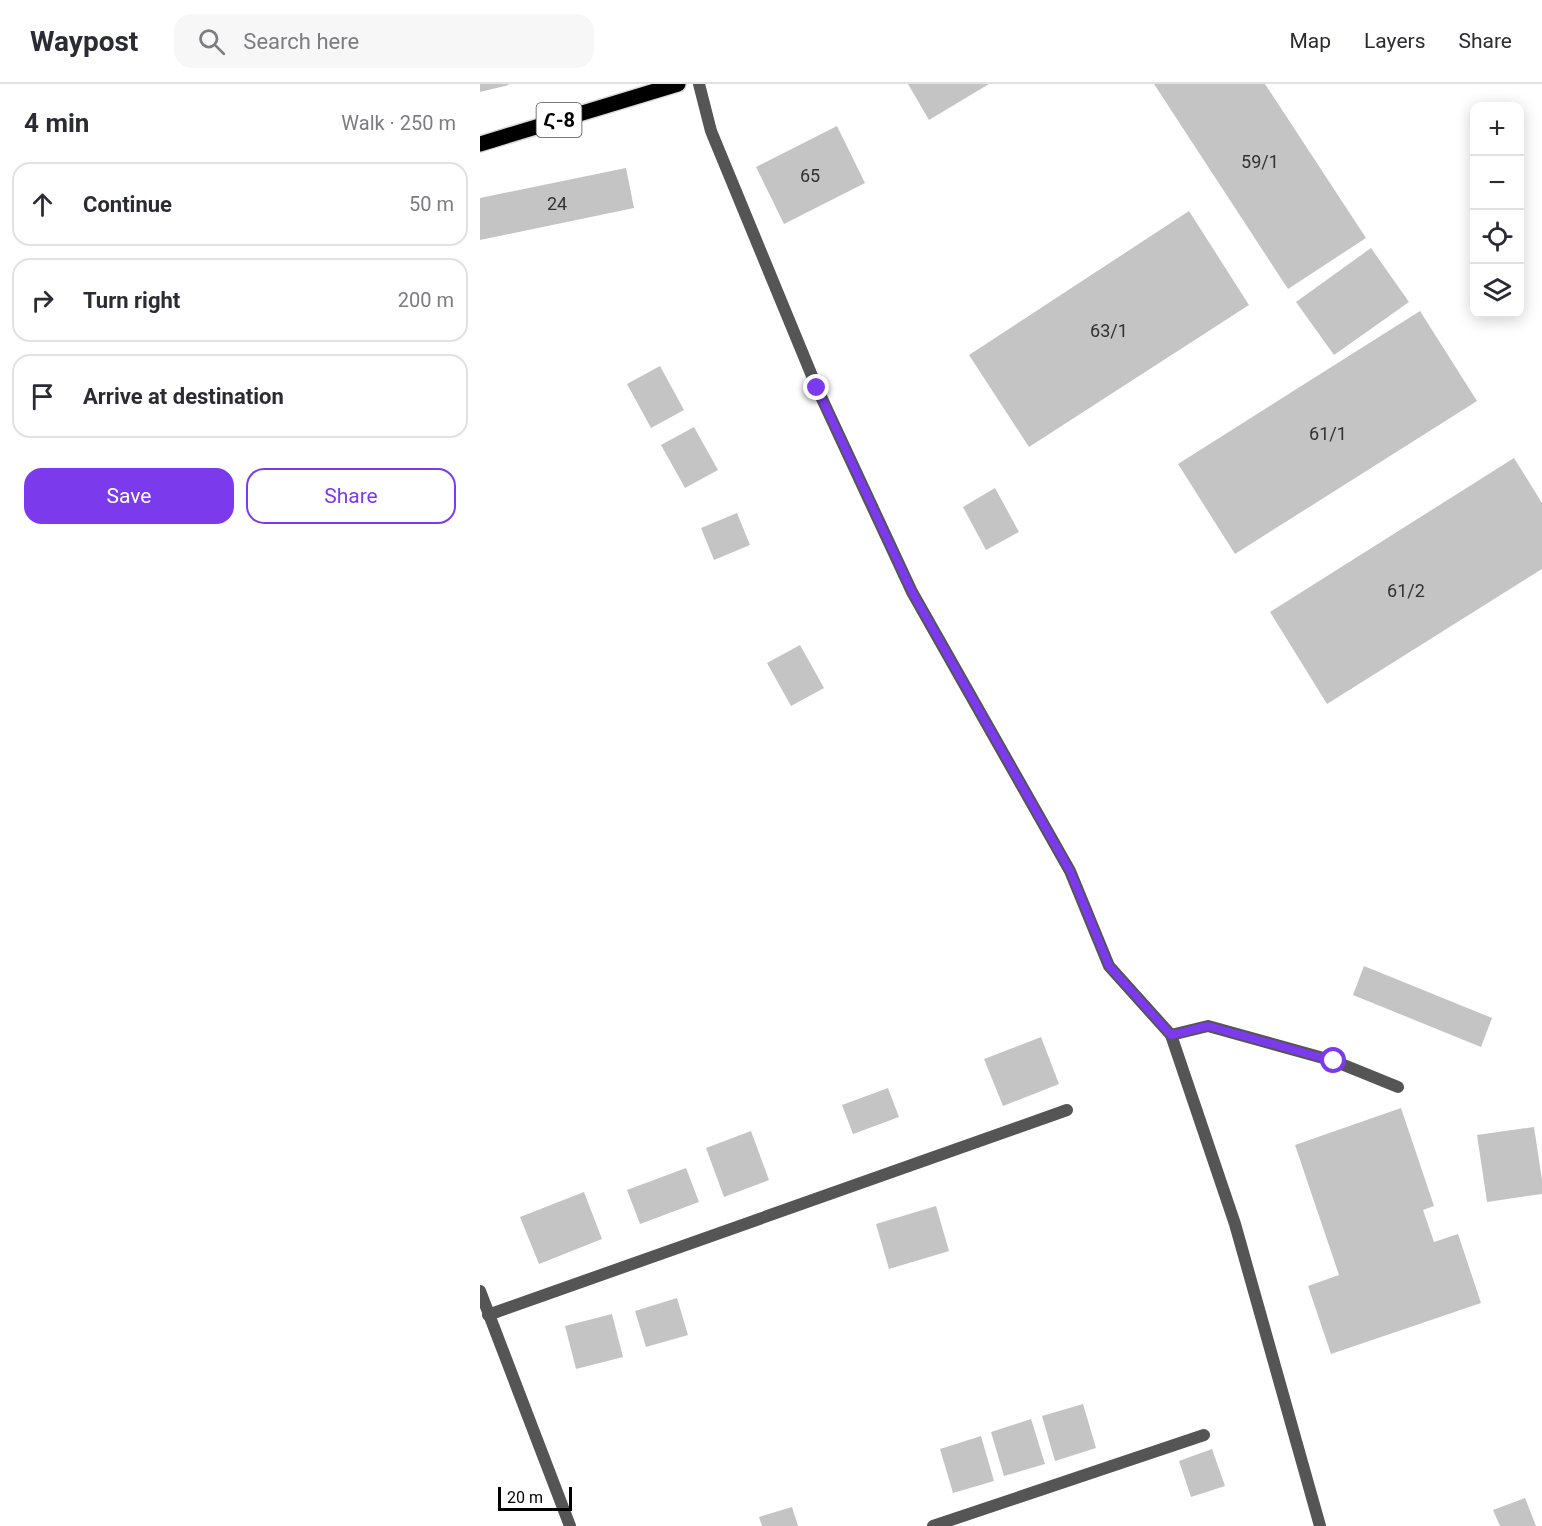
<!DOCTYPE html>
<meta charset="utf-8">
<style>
body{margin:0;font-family:Roboto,"Noto Sans Armenian",sans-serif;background:#f7f7f7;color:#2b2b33}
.controls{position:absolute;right:18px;top:18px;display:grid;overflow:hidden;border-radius:12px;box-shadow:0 3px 15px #0003}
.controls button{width:54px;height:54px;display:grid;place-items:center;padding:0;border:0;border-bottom:2px solid #e1e1e2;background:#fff;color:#2b2b33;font:30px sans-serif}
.scale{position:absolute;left:18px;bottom:15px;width:74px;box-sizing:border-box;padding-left:6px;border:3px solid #000;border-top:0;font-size:16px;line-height:21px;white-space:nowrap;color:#000;-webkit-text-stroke:4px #fff;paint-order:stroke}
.stop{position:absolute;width:18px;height:18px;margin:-14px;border:4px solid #7c3aed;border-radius:50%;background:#fff}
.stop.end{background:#7c3aed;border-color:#fff;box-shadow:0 2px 6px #0008}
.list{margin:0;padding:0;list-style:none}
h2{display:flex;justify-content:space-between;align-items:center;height:78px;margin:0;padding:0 24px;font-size:26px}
h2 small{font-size:20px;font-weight:400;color:#7c7c81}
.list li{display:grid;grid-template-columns:39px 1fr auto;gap:18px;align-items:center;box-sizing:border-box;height:84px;margin:0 12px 12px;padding:0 12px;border:2px solid #e1e1e2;border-radius:18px}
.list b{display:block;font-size:22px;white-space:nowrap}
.list em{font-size:20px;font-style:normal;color:#7c7c81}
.actions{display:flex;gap:12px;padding:18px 24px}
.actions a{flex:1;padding:14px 0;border:2px solid #7c3aed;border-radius:18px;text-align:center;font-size:21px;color:#7c3aed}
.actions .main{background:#7c3aed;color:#fff}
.icon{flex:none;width:33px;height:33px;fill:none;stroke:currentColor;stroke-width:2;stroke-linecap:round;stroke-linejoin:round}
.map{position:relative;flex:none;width:1062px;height:1442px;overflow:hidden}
header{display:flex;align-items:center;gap:36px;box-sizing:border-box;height:84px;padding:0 30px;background:#fff;border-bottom:2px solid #e1e1e2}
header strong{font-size:28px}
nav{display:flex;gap:33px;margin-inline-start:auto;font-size:21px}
.search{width:420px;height:54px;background:#f7f7f7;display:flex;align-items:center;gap:15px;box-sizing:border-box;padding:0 21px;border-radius:18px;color:#7c7c81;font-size:22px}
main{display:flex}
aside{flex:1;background:#fff}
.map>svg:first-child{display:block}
.building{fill:#c4c4c4}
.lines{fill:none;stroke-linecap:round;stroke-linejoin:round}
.primary-casing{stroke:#dbdbdb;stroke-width:18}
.service{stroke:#555;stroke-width:12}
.minor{stroke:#555;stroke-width:12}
.primary{stroke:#000;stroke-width:15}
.route{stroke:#7c3aed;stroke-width:8}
.labels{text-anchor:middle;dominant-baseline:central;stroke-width:5;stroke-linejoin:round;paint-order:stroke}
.number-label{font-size:18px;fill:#313131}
.shield{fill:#fff;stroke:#4c4c4c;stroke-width:1.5}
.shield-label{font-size:20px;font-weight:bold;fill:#000}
</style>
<header>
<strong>Waypost</strong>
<div class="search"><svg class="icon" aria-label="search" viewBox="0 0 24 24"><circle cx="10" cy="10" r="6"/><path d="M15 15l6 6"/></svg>Search here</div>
<nav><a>Map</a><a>Layers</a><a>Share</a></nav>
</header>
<main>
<aside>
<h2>4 min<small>Walk · 250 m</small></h2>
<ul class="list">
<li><svg class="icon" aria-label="ahead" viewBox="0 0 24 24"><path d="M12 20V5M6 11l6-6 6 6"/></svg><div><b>Continue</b></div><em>50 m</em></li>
<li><svg class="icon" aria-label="right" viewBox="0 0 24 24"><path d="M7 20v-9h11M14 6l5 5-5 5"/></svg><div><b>Turn right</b></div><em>200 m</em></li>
<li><svg class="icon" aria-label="arrive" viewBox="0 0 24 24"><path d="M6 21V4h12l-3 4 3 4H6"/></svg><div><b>Arrive at destination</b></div></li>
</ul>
<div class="actions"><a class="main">Save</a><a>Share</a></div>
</aside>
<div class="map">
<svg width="1062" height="1442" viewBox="0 0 1062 1442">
<rect width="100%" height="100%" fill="#fff"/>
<g class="building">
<path d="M0,0h28l1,1 -29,7z"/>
<path d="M428,0h81l-60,36z"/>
<path d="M674,0h111l101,154 -78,51z"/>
<path d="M357,42l28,57 -81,41 -28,-57z"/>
<path d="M146,84l8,40 -154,32v-42z"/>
<path d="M709,127l60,94 -220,142 -60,-92z"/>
<path d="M891,164l38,54 -75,53 -38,-53z"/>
<path d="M940,227l57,90 -242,153 -57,-90z"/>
<path d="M180,282l24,44 -33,18 -24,-44z"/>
<path d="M214,343l24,43 -33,18 -24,-43z"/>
<path d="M1034,374l28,45v66l-215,135 -57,-92z"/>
<path d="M515,404l24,44 -33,18 -23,-43z"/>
<path d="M257,429l13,32 -36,15 -13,-32z"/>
<path d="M320,561l24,43 -33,18 -24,-43z"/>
<path d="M884,882l128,52 -11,29 -128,-52z"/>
<path d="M561,953l18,47 -56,22 -19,-47z"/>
<path d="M408,1004l11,29 -46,17 -11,-29z"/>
<path d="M921,1024l33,98 -11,4 11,32 24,-8 23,69 -150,51 -23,-68 31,-11 -44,-130z"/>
<path d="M1054,1043l8,53v14l-55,8 -10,-67z"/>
<path d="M271,1047l18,49 -45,17 -18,-49z"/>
<path d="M206,1084l13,34 -59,22 -13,-34z"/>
<path d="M104,1108l18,47 -63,25 -19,-47z"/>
<path d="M456,1122l13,45 -60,18 -13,-45z"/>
<path d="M197,1214l11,37 -42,12 -11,-36z"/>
<path d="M132,1230l11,43 -47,12 -11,-43z"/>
<path d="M603,1320l13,44 -41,13 -13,-45z"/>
<path d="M551,1335l14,45 -41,12 -13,-44z"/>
<path d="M501,1352l13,45 -41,12 -13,-44z"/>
<path d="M732,1365l13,37 -34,11 -12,-36z"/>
<path d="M1045,1414l11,28h-36l-7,-16z"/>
<path d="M312,1423l6,19h-36l-3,-9z"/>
</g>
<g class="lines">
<g class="primary-casing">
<path id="primary" d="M0,60l198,-60"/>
</g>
<g class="service">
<path d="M219,0l12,47 106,257 95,204 158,279 39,95 62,69 64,189 85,302"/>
<path d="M691,951l37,-9 126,35 64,26"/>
</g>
<g class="minor">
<path d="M0,1207l90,235"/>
<path d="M8,1231l579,-205"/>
<path d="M453,1442l271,-91"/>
</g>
<use href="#primary" class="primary"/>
</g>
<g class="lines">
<path class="route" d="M337,304l95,204 158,279 39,95 62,69 37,-9 126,35"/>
</g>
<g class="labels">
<g class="number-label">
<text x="780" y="77">59/1</text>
<text x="330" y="91">65</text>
<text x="77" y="119">24</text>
<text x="629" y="246">63/1</text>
<text x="848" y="349">61/1</text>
<text x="926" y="506">61/2</text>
</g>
<rect class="shield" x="56.5" y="19" width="45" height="34" rx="4.5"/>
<g class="shield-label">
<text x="79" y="36">Հ-8</text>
</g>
</g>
</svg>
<div class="controls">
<button>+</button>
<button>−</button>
<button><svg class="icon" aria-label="locate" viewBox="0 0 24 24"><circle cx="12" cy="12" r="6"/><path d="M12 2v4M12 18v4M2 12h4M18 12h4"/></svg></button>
<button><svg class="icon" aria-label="layers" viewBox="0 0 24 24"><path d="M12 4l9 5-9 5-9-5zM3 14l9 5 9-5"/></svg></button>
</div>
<div class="scale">20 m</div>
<div class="stop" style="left:854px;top:977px"></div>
<div class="stop end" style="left:337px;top:304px"></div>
</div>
</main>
